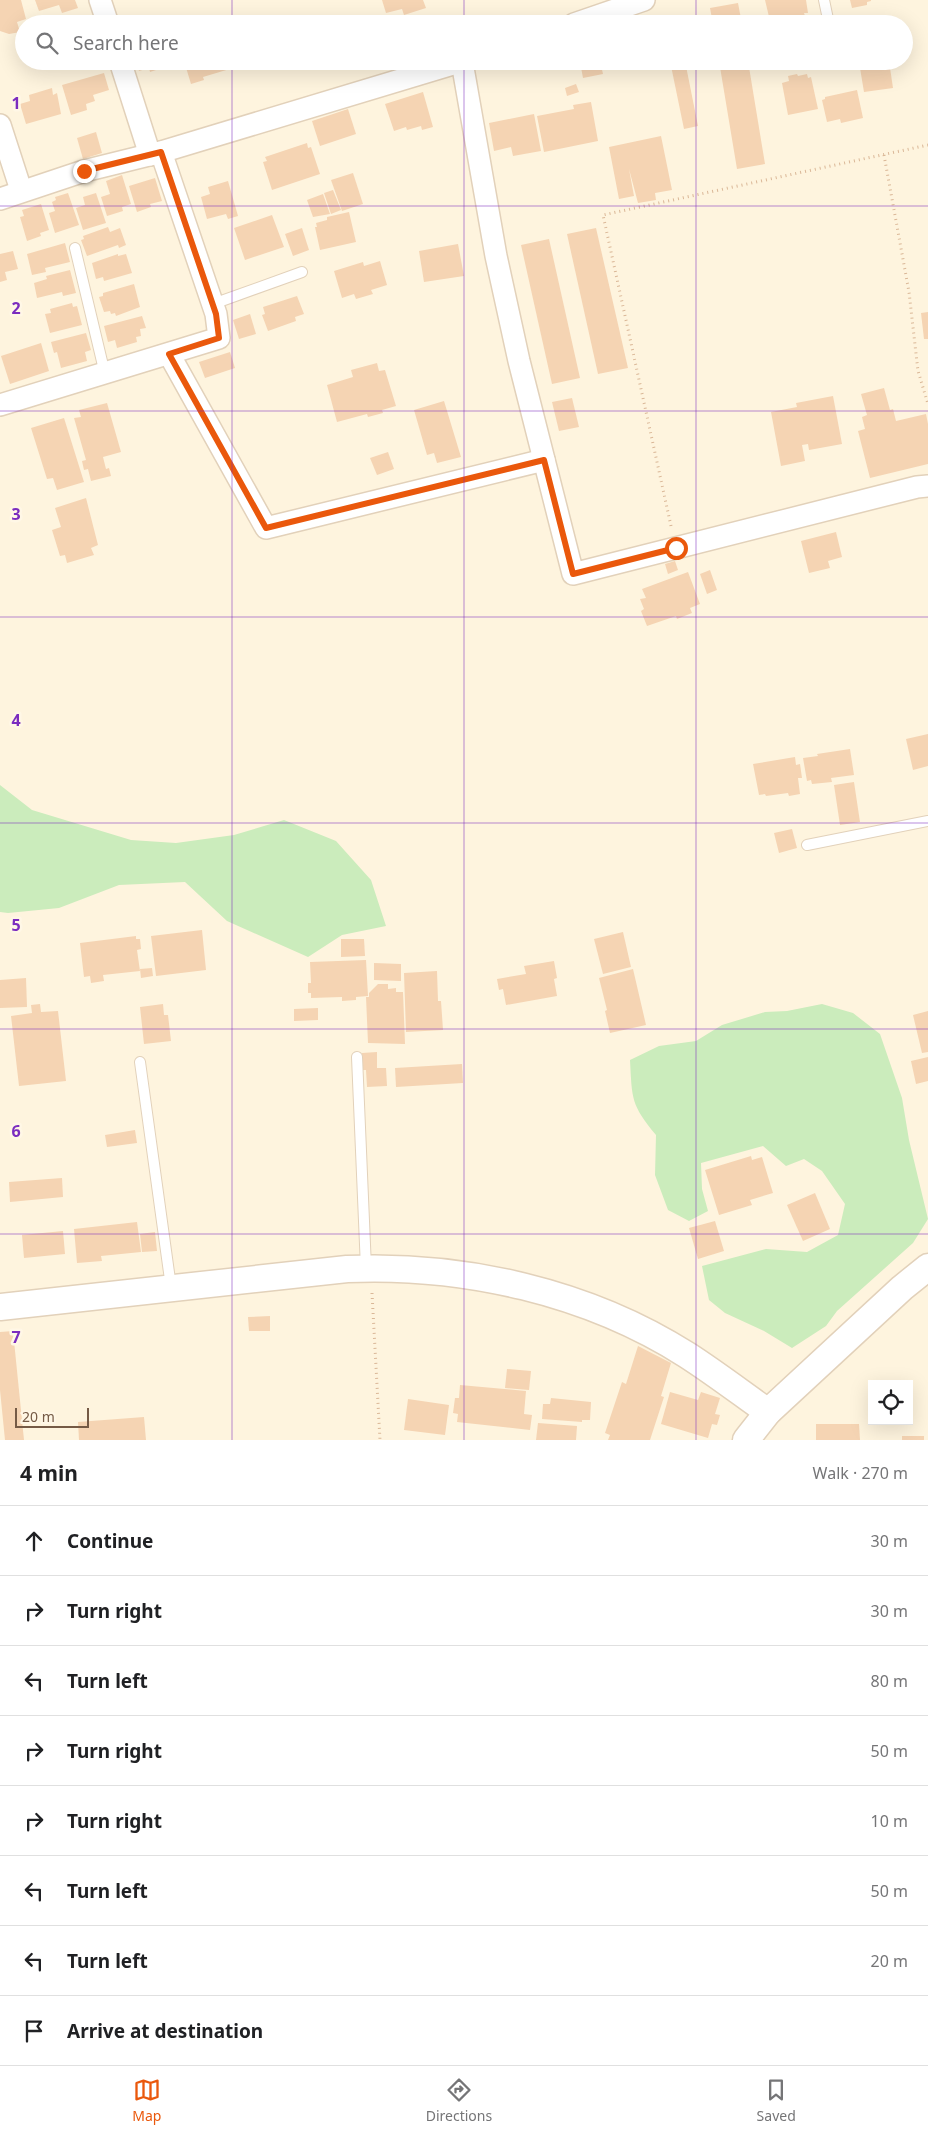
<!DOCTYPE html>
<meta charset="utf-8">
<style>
body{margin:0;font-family:"Noto Sans",sans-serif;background:#f2f2f2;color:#202124}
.controls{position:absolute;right:15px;bottom:15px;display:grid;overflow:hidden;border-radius:0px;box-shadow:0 5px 20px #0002}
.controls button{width:45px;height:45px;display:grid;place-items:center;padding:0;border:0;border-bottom:1px solid #e0e0e0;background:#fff;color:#202124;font:25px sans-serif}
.scale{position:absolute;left:15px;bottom:12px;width:74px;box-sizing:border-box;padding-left:5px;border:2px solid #755a45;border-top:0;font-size:14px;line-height:18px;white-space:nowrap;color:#755a45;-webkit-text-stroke:4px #fff7e6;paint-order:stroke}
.stop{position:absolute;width:15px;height:15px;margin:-11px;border:4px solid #ea580c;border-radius:50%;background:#fff}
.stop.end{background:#ea580c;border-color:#fff;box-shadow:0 1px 5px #0008}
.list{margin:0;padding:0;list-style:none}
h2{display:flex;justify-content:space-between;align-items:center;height:65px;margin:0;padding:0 20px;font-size:21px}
h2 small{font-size:16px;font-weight:400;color:#757577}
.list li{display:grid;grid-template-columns:32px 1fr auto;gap:15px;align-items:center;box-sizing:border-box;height:70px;padding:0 20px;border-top:1px solid #e0e0e0}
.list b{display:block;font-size:19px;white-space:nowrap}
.list em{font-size:16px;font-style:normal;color:#757577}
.icon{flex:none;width:28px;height:28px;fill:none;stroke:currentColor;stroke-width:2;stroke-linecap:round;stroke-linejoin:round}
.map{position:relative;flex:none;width:928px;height:1440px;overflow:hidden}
.search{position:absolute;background:#fff;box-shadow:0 5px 20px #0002;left:15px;right:15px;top:15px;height:55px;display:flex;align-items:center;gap:12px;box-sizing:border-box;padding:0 18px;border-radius:28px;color:#757577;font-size:19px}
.sheet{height:625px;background:#fff}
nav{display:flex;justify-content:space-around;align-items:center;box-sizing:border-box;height:70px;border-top:1px solid #e0e0e0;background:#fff;font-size:14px;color:#757577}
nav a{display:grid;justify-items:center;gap:2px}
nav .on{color:#ea580c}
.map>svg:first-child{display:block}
.green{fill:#cbecbc}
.building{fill:#f5d4b3}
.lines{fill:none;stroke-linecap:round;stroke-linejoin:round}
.service-casing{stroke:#e2d1ba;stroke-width:12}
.minor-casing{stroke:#e2d1ba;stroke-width:24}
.tertiary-casing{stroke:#e2d1ba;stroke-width:29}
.path{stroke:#dab797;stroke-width:3;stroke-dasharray:1 4;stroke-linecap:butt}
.service{stroke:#fff;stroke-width:10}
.minor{stroke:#fff;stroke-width:21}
.tertiary{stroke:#fff;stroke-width:26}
.route{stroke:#ea580c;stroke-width:6}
.grid{fill:none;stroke:#7b2cbf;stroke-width:1;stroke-opacity:0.55}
.grid-label{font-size:16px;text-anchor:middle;font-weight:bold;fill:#7b2cbf;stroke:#fff7e6;stroke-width:5;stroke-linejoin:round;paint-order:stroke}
</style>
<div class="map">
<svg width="928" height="1440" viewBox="0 0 928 1440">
<rect width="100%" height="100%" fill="#fef4de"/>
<g class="green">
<path d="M0,785l32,25 99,30 45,3 58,-8 50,-15 52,21 35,39 15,46 -44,9 -34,22 -81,-36 -42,-39 -66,3 -60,23 -51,5 -8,-1z"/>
<path d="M822,1004l31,9 27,21 22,64 7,42 19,79 -15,24 -76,68 -11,15 -34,22 -28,-17 -39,-18 -16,-13 -7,-34 64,-17 41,3 31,-17 7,-31 -23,-33 -18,-12 -18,7 -23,-20 -62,17 1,26 6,22 -19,10 -21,-11 -13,-35 1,-40c-25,-30 -24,-36 -26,-75l29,-14 37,-5 26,-16 43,-13 22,-1z"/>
</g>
<g class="building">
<path d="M0,0h21l5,19 -9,3 3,10 -11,2 -9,-3z"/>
<path d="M35,0h40l3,8 -16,5 -3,-8 -20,6z"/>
<path d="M382,0h41l3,8 -22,7 -2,-6 -16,4z"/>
<path d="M765,0h41l2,13h-4l1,3 -14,3 1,5h-13l-1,-5 -8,2z"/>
<path d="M850,0h21v1l-4,1v3l-15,3z"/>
<path d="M738,3l4,21h-29l-3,-16z"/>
<path d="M136,61h42l1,5 -13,4 -1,-3 -15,5 -1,-4 -10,3z"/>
<path d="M184,61h47l2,7 -30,9 1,3 -13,4z"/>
<path d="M600,61l3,13 -20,4 -3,-16z"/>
<path d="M670,61h15l13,65 -14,3z"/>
<path d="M719,61h29l17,103 -28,5z"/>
<path d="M867,61h22l4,27 -29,4 -5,-30z"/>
<path d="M104,73l5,17 -16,5 2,6 -9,3 1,6 -16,5 -9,-30z"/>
<path d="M797,74l1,2 9,-2 1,4 3,-1 7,32 -30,6 -6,-32 7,-2 -1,-5z"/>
<path d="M576,84l3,8 -12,4 -2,-8z"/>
<path d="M52,88l1,7 4,-2 4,21 -35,10 -6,-20 10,-3 -1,-6z"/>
<path d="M857,90l6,28 -22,5 -1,-4 -13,3 -5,-22 3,-1v-2z"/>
<path d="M423,92l10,35 -11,3 -1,-4 -14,4 -1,-3 -12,4 -9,-27z"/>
<path d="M591,102l7,39 -54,11 -7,-36 37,-7 -1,-4z"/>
<path d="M348,109l8,25 -36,12 -8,-25z"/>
<path d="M534,114l7,37 -28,5 -2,-9 -17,4 -5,-28z"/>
<path d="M96,132l6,21 -19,6 -6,-21z"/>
<path d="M661,136l11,54 -17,3 1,7 -18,3 -9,-34 5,27 -15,3 -10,-52z"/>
<path d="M307,143l1,5 3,-1 9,27 -48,16 -9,-28 4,-1 -2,-4z"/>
<path d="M353,173l10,31 -21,7 -11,-31z"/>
<path d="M122,175l9,29 -9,3 1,4 -16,5 -6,-19 9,-3 -4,-13z"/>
<path d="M155,178l7,23 -12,3 1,3 -14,5 -8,-26z"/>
<path d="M228,181l10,35 -10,3 -2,-5 -19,5 -6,-22 9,-3 -2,-7z"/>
<path d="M333,190l8,20 -10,4 -7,-21z"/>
<path d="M68,193l11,32 -24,8 -6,-20 6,-2 -3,-9 4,-2 -1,-3z"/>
<path d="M96,193l10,30 -23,7 -7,-22 9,-3 -2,-8z"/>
<path d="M323,194l7,20 -17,3 -6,-17z"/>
<path d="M41,204l8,26 -9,3 1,3 -14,5 -7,-24 4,-1 -2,-6z"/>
<path d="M349,212l7,30 -36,8 -5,-23h2l-1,-4 11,-3v-3z"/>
<path d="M272,215l12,32 -39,13 -11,-32z"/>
<path d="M108,227l2,5 10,-4 6,17 -7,3 -1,-3 -31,11 -6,-16 3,-1 -1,-3z"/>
<path d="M302,228l7,22 -16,6 -8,-22z"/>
<path d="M596,228l32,140 -30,6 -31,-140z"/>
<path d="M549,239l31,139 -28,6 -31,-139z"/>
<path d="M65,243l5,19 -25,6 1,4 -14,3 -5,-21z"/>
<path d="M458,244l6,32 -40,6 -5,-31z"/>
<path d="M13,251l5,18 -13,3 2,8 -7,2v-28z"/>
<path d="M118,254v2l8,-2 6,19 -28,8 -1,-4 -7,2 -4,-16z"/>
<path d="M380,261l7,24 -16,5 2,4 -17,5 -2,-5 -12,4 -8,-27 29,-9 1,4z"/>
<path d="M70,270l6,23 -13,3 -1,-4 -25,6 -3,-15 13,-4 -1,-3z"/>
<path d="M134,284l6,23 -24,9 -1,-3 -4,1 -1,-3 -6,1 -5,-15 4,-1v-3z"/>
<path d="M297,296l7,18 -9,3 1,4 -28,10 -6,-16 3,-1 -2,-7z"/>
<path d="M72,303l1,4 4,-1 5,19 -32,8 -5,-19 6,-1 -1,-4z"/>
<path d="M928,312v27h-4l-3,-26z"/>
<path d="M250,314l6,20 -17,5 -6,-19z"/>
<path d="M142,316l4,12 -6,1 1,7 -5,1 1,5 -20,6 -2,-8 -7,2 -4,-16z"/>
<path d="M86,333l5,17 -6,2 2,9 -26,7 -4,-16 -3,1 -3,-11z"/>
<path d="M41,343l8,28 -39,13 -9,-28z"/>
<path d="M230,352l5,16 -30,10 -6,-16z"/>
<path d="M377,363l2,8 6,-1 11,36 -14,4 1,3 -15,4 -1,-3 -30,8 -10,-37 26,-8 -2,-7z"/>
<path d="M884,388l6,22 3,-1 3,12 30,-7 2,10v40l-58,14 -12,-47 7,-2 -3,-12 5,-2 -6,-21z"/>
<path d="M833,396l9,48 -33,6 -1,-6 -6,1 3,16 -24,5 -10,-54 26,-5 -1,-4z"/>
<path d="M572,398l7,29 -20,4 -7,-29z"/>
<path d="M444,401l17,56 -24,6 -3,-10 -7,2 -13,-45z"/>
<path d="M107,403l14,49 -18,5 3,12 3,-1 2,8 -20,5 -3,-12 -4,1 -2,-9 4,-1 -12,-42 7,-1 -2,-7z"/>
<path d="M64,418l20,64 -27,8 -4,-12 -6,1 -16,-51z"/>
<path d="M388,452l6,17 -17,6 -7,-17z"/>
<path d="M86,498l12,47 -7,3 3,7 -27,8 -2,-8 -5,1 -8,-26 9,-3 -6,-19z"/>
<path d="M836,532l6,25 -14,4 2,7 -21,5 -8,-32z"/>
<path d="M675,561l3,9 -10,4 -3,-10z"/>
<path d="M710,570l7,20 -10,4 -7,-20z"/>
<path d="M688,572l12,32 -10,4 2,5 -15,6 -1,-3 -29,10 -6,-15 3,-2 -4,-10 6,-1 -4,-9z"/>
<path d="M928,734v32l-15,4 -7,-31z"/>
<path d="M850,749l4,26 -23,3 1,4 -20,2 -1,-4 -4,1 -4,-23 15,-2 -1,-2z"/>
<path d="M795,757l1,8 4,-1 2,14h-4l2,16 -11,2 -1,-3 -22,3 -1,-2 -6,1 -6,-31z"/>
<path d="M854,782l6,40 -20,3 -6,-40z"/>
<path d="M792,829l5,19 -18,5 -5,-20z"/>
<path d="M202,930l4,40 -50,6 -5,-40z"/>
<path d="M623,932l8,35 -28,7 -9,-35z"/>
<path d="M136,936v3h4l1,10 -4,1 3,21 -37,4 1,6 -13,2 -1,-7 -6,1 -4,-34z"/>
<path d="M341,939h23l1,17 -24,1z"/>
<path d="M366,960l2,36 -12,1v3l-14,1v-4l-31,1v-5h-3v-10h3l-1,-21z"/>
<path d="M554,961l3,17 -3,1 3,17 -51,9 -3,-16 -4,1 -2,-11 29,-5 -2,-8z"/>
<path d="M374,963l27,1v17l-27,-1z"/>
<path d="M152,968l1,8 -12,2 -1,-9z"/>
<path d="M633,969l13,56 -36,8 -5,-22 2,-1 -8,-32z"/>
<path d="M437,971l1,30h3l2,29 -37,2 -2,-59z"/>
<path d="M26,978l1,29 -27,1v-28z"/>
<path d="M378,984h10v5l8,-1v4h7l2,52 -37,-1 -2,-46h3v-4z"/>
<path d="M40,1004l1,8 17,-1 8,70 -47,5 -8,-70 21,-3 -1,-8z"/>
<path d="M163,1004l1,11h4l3,26 -27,3 -4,-37z"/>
<path d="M318,1008v12l-24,1v-12z"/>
<path d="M928,1011v41l-6,1 -9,-38z"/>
<path d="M377,1052v16h9l1,18 -20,1 -1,-17h-3l-1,-17z"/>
<path d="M928,1057v24l-12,3 -5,-23z"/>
<path d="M462,1064l1,19 -67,4 -1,-19z"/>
<path d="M135,1130l2,13 -30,4 -2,-12z"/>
<path d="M751,1156l1,4 10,-3 11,36 -23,7 2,5 -33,10 -14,-45z"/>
<path d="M62,1178l1,19 -53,5 -1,-20z"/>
<path d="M815,1193l15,36 -27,12 -16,-36z"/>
<path d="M715,1221l9,30 -26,8 -9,-31z"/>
<path d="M137,1222l4,30 -40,4 1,5 -25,2 -3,-34z"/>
<path d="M63,1231l2,23 -41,4 -2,-23z"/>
<path d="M155,1232l2,19 -15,1 -2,-18z"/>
<path d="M270,1316v15h-21l-1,-14z"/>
<path d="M13,1331l11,109h-19l-5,-50v-58z"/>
<path d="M638,1346l33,17 -10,33 3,1 -14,43h-42l2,-5 -5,-2 17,-51 4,2z"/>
<path d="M507,1369l24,2 -2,19 -24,-2z"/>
<path d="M460,1385l66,6 -2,23 8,1 -2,15 -73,-8 1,-8 -5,-1 2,-15h4z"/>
<path d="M670,1392l28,8 3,-8 19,6 -5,16 5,1 -3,10 -5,-1 -4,14 -47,-14z"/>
<path d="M551,1398l40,4 -1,18h-8v2l-40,-3 1,-15h7z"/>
<path d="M408,1399l41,6 -4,30 -41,-5z"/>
<path d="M144,1417l2,23h-67l-1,-18z"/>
<path d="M538,1423l39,3 -1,14h-40z"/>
<path d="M816,1424h43l1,16h-44z"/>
<rect x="902" y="1436" width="22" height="4"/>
</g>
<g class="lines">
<g class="service-casing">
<g id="service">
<path d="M824,0l5,24"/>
<path d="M75,248l30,126"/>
<path d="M213,304l89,-32"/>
<path d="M807,845l121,-24"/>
<path d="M357,1057l9,211"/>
<path d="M140,1062l31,225"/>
</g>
</g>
<g class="minor-casing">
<g id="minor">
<path d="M100,0l8,24"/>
<path d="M574,24l70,-24"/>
<path d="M120,61l30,94"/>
<path d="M462,62l34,194 23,105 54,213 344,-87 11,-1"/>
<path d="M0,125l21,65"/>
<path d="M0,199l84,-28 77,-19 302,-91"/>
<path d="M169,354l97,174 278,-68"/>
<path d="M0,405l219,-67 -3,-24 -55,-162"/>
</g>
</g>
<g class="tertiary-casing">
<g id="tertiary">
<path d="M0,1307l347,-38c117,-5 241,23 340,86 28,18 54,38 81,57"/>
<path d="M746,1440l22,-28 134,-124 26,-21"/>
</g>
</g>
<g class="path">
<path d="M884,155l25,137 9,79 10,33"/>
<path d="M671,526l-68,-311 325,-70"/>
<path d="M372,1293l8,147"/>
</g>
<use href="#service" class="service"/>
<use href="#minor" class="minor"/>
<use href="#tertiary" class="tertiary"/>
</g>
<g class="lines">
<path class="route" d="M84,171l77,-19 55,162 3,24 -50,16 97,174 278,-68 29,114 103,-26"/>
</g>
<path class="grid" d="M232,0v24M464,0v24M696,0v24M232,61v1379M464,61v1379M696,61v1379M0,206h928M0,411h928M0,617h928M0,823h928M0,1029h928M0,1234h928"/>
<g class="grid-label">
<text x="16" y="109">1</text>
<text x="16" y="314">2</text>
<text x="16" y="520">3</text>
<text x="16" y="726">4</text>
<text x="16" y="931">5</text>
<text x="16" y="1137">6</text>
<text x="16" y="1343">7</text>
</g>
</svg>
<div class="controls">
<button><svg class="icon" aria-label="locate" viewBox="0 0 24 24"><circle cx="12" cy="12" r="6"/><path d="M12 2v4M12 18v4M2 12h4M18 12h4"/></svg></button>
</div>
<div class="scale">20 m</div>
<div class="stop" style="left:676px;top:548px"></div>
<div class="stop end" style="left:84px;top:171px"></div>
<div class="search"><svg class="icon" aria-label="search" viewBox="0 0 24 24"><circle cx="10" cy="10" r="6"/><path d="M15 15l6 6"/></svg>Search here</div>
</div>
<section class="sheet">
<h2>4 min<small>Walk · 270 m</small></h2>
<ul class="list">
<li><svg class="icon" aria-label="ahead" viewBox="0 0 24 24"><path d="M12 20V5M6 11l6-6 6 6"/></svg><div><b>Continue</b></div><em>30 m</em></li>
<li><svg class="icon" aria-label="right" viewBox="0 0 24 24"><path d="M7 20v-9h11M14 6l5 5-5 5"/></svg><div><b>Turn right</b></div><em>30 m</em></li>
<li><svg class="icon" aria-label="left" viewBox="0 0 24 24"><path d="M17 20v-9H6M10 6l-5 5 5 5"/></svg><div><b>Turn left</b></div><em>80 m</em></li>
<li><svg class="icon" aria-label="right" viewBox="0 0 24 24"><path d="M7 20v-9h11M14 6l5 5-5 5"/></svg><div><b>Turn right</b></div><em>50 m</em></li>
<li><svg class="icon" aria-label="right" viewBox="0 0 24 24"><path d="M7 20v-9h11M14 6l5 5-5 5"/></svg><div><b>Turn right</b></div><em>10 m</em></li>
<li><svg class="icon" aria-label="left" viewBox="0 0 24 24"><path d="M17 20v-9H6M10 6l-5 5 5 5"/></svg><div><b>Turn left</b></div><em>50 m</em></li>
<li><svg class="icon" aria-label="left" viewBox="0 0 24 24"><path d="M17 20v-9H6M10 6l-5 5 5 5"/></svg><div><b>Turn left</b></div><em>20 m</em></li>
<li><svg class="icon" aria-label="arrive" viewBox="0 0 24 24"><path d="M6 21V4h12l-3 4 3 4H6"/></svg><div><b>Arrive at destination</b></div></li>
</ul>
</section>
<nav>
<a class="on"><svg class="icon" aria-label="map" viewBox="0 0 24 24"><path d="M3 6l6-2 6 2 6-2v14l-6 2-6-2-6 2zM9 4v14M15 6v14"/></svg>Map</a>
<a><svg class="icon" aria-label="directions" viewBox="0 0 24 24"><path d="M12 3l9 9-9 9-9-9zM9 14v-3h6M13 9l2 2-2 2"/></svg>Directions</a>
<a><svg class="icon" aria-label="saved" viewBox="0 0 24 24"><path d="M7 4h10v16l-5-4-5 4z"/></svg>Saved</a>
</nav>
